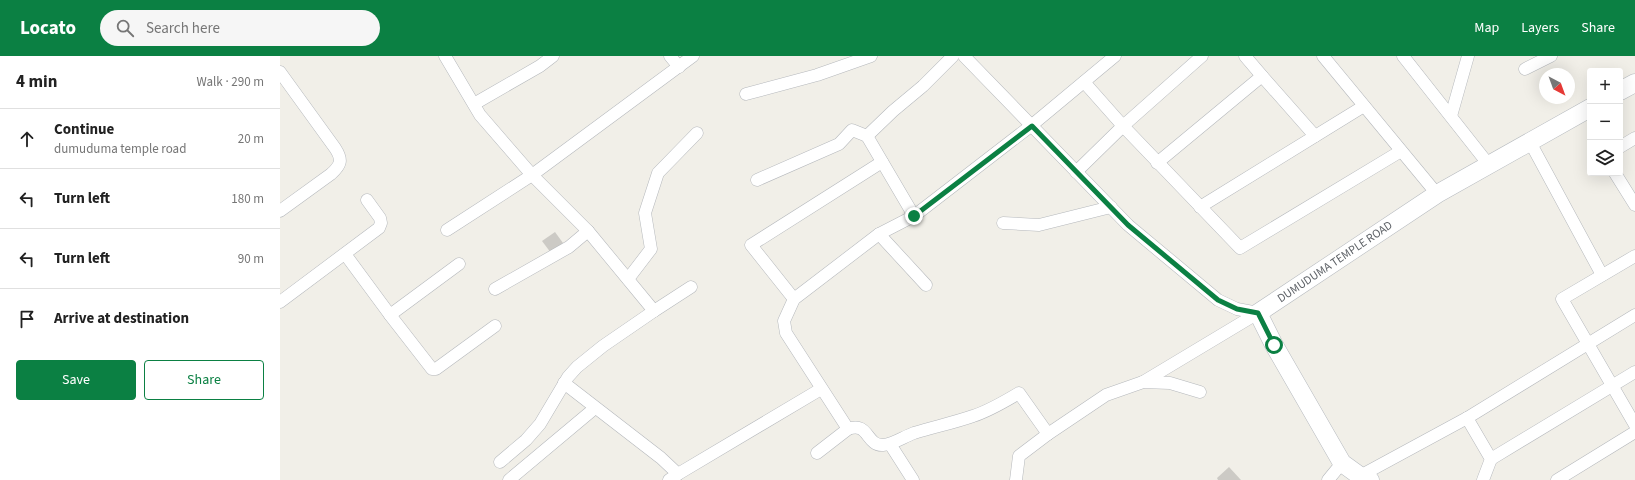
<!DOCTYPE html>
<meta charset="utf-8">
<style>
body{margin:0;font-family:"Source Sans 3",sans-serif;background:#f6f6f6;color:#222}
.controls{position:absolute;right:12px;top:12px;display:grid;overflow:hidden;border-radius:4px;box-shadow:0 4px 16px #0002}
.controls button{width:36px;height:36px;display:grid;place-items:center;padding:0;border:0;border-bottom:1px solid #e0e0e0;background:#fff;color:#222;font:20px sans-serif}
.compass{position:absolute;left:1259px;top:12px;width:36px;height:36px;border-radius:50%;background:#fff;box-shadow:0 4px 16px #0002;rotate:139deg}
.stop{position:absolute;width:12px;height:12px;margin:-9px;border:3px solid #0b8043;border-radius:50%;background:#fff}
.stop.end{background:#0b8043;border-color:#fff;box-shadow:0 1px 4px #0008}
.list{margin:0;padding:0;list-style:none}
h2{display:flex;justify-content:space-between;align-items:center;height:52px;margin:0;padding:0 16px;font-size:17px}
h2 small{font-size:13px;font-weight:400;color:#767676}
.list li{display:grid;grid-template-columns:26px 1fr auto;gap:12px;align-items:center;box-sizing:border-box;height:60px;padding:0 16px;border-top:1px solid #e0e0e0}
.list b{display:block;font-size:15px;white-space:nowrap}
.list p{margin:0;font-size:13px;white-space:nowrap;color:#767676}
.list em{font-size:13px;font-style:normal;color:#767676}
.actions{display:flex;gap:8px;padding:12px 16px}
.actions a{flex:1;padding:9px 0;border:1px solid #0b8043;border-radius:4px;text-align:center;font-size:14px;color:#0b8043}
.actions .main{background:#0b8043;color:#fff}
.icon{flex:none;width:22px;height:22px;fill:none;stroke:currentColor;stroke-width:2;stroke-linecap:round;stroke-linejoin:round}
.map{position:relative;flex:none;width:1355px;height:424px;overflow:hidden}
header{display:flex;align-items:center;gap:24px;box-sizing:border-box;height:56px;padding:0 20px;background:#0b8043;color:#fff}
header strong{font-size:19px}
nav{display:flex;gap:22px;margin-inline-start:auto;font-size:14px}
.search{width:280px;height:36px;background:#f6f6f6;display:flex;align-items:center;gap:10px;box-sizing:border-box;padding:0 14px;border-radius:22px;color:#767676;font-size:15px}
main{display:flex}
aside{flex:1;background:#fff}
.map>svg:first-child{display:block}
.building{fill:#cccac5}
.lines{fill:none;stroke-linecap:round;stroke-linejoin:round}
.street-casing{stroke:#b5b8bc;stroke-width:13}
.secondary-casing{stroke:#b6babf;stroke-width:19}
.street{stroke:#fff;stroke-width:12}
.secondary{stroke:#fff;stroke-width:18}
.route{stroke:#0b8043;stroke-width:5}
.labels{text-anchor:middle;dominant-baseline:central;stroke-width:4;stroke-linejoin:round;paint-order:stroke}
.street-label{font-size:12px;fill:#5f6368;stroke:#fff}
</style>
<header>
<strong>Locato</strong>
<div class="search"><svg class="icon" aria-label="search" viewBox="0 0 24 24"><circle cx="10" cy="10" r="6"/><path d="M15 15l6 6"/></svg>Search here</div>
<nav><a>Map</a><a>Layers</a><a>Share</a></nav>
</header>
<main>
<aside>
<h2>4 min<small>Walk · 290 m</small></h2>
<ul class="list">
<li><svg class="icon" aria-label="ahead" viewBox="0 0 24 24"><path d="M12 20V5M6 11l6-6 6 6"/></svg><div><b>Continue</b><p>dumuduma temple road</p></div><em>20 m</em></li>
<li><svg class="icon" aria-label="left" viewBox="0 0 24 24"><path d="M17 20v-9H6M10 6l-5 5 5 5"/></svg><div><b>Turn left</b></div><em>180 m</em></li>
<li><svg class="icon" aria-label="left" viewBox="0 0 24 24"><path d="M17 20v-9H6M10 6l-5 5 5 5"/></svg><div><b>Turn left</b></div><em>90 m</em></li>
<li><svg class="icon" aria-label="arrive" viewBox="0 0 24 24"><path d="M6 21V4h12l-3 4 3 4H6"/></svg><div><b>Arrive at destination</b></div></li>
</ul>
<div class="actions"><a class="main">Save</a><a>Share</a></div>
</aside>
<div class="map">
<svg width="1355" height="424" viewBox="0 0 1355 424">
<rect width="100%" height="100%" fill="#f1efe8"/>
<g class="building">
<path d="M275,176l8,11 -12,10 -9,-12z"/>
<path d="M949,411l12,13h-23l-1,-2z"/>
</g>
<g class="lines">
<g class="street-casing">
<g id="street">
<path d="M165,0l35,59 52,60 161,-119"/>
<path d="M390,0l9,11"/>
<path d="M684,0l164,169 90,75 19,9 21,4"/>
<path d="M965,0l17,20"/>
<path d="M1043,0l114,138"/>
<path d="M1123,0l86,109"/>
<path d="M1245,13l26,-13"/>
<path d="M0,16l55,76c8,12 6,17 -4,26l-51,37"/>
<path d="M804,26l39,44 79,-70"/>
<path d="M466,38l71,-19 54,-19"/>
<path d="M194,48l66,-38 13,-10"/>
<path d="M1171,60l17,-60"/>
<path d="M587,80l47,80 118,-91 83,-69"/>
<path d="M1250,86l72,133"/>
<path d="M1340,91l15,-9"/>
<path d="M877,107l105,-87 53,60"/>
<path d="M796,116l47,-46 117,122 161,-97"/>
<path d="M1335,117l20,32"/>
<path d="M477,124l82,-36 13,-14 15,6 26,-25 30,-25 30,-30"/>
<path d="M920,151l164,-101"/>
<path d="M723,167l36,2 72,-18"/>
<path d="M167,174l85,-55 56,56 66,80"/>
<path d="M599,178l47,51"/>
<path d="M65,198l45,61 42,54h4l59,-43"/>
<path d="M1355,200l-73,43 73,126"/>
<path d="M348,223l23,-30 -6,-36 13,-40 39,-40"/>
<path d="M215,233l74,-42 19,-16"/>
<path d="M514,243l-43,-54 131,-83"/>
<path d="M0,246l99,-74 2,-5 -1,-5 -13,-18"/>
<path d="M110,259l69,-51"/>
<path d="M863,326l115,-69"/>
<path d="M284,327l97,75 17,16 -9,6"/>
<path d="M1187,362l24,41 -8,21"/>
<path d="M568,373l-62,-96 -2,-12 10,-22 85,-65 35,-18"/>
<path d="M610,388l23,36"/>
<path d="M537,397l31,-24c21,-8 18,17 35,16 11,-1 20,-8 31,-12 19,-6 39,-10 59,-17 16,-5 31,-14 46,-23l29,41 58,-39 37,-13 27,1 30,9"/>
<path d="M1211,403l144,-87"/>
<path d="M220,406l26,-22 14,-16 28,-47 9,-10 26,-21 51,-35 37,-24"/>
<path d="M398,418l143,-85"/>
<path d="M1080,420l107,-58 168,-103"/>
<path d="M229,424l86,-72"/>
<path d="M736,424l3,-24 29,-22"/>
<path d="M1048,424l14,-17"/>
<path d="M1277,424l78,-48"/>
</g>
</g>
<g class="secondary-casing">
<g id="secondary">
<path d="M1340,35l15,-8"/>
<path d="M1090,424l-10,-4 -18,-13 -68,-118 -16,-32 179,-119 153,-86"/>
</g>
</g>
<use href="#street" class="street"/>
<use href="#secondary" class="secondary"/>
</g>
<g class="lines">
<path class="route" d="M634,160l118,-90 96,99 90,75 19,9 21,4 16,32"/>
</g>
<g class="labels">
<g class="street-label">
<text transform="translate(1055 206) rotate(-34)">DUMUDUMA TEMPLE ROAD</text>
</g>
</g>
</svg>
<div class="controls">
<button>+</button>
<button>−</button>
<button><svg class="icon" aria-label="layers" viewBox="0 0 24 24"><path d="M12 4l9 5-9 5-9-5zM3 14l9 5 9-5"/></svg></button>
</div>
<svg class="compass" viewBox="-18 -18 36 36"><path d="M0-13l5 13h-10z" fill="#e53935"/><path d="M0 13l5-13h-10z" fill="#767676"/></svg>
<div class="stop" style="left:994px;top:289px"></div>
<div class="stop end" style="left:634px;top:160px"></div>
</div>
</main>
